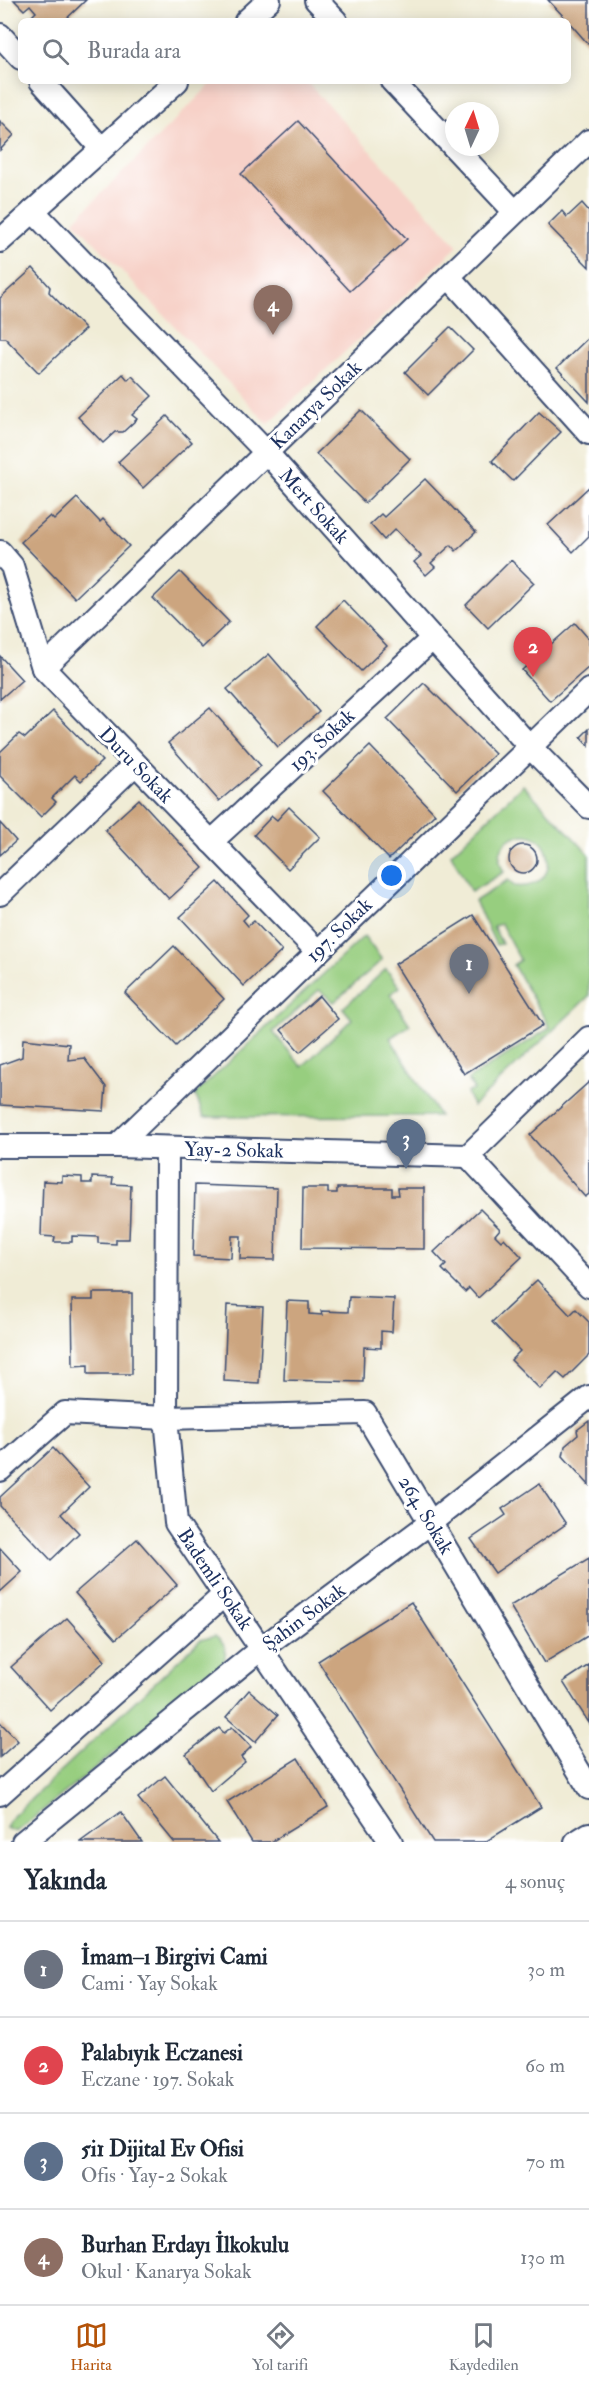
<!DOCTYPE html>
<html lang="tr">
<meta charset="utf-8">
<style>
body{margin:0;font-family:"IM FELL Double Pica",serif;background:#f6f6f7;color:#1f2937}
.compass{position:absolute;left:445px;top:102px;width:54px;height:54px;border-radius:50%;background:#fff;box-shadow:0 3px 15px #0003;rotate:4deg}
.you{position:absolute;left:392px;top:876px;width:21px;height:21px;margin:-15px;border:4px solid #fff;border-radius:50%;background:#1a73e8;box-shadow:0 0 0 9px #1a73e833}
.badge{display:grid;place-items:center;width:39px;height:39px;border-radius:50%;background:#b45309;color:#fff;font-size:20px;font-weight:700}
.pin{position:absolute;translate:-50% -50px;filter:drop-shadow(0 2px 3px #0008)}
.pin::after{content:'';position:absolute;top:32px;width:21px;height:18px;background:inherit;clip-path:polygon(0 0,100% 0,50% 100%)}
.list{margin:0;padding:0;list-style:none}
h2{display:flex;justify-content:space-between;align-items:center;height:78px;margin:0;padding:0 24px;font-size:26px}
h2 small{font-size:20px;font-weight:400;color:#747a83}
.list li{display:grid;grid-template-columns:39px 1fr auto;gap:18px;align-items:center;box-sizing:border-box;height:96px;padding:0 24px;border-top:2px solid #e0e1e3}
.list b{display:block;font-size:22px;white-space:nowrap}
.list p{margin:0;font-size:20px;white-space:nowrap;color:#747a83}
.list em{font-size:20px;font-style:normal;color:#747a83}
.icon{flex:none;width:33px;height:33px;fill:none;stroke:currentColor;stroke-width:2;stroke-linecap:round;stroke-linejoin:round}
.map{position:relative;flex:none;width:589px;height:1842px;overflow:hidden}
.search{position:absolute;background:#fff;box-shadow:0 3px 15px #0003;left:18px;right:18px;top:18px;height:66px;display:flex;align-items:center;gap:15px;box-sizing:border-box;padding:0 21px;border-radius:9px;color:#747a83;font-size:22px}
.sheet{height:462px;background:#fff}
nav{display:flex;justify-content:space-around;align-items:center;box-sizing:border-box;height:84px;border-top:2px solid #e0e1e3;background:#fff;font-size:16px;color:#747a83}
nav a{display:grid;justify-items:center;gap:3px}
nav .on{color:#b45309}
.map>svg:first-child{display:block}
.built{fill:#f7d1c8}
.green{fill:#97ce7f;stroke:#597e6e;stroke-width:1.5}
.building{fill:#cca57f}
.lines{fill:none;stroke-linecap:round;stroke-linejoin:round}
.street-casing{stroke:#3b4b70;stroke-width:26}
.street{stroke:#fff;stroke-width:22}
.labels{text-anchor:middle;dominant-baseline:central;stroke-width:6;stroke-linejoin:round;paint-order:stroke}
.street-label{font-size:20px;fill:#1b2f5e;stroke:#fff}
</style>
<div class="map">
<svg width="589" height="1842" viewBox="0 0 589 1842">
<rect width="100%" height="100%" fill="#fff"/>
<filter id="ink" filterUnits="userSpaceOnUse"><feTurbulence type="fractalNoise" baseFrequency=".0167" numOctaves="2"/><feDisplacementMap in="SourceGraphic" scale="12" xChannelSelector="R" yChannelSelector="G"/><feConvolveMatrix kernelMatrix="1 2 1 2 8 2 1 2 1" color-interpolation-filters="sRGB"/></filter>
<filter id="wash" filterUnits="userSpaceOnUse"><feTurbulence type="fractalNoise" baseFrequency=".008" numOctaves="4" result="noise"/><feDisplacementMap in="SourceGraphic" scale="24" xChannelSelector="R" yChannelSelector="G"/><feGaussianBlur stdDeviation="1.35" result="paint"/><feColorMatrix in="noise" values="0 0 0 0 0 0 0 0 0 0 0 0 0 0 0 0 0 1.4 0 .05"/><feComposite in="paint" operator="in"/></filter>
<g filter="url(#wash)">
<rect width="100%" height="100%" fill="#f0ecd6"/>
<path class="built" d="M214,81h92l152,165 -190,178 -194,-203z"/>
<g class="green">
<path d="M523,785l66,69v142l-116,110 -6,-13 7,-3 -6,-11 82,-51 -37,-63 7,-5 -19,-36 -8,2 9,18 -6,1 -21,-44 33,-21 6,6c51,6 40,-60 3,-50 -5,1 -12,5 -14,10 -5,9 -4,18 1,26l-33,20 -20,-38z"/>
<path d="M364,936l18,24 -48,42 -15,-12 -46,42 29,35 50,-48 -9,-11 43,-39 14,18 -10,7 20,31 -20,13 49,78 -235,1 -9,-23z"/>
<path d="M215,1636c12,9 12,15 8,29l-207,167 -10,-4 4,-9 190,-179z"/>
</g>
<g id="blocks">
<g class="building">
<path d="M14,0h72l-22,21h-31l-3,-3 6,-6 -6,-7 -6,5z"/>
<path d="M548,0h41v45l-21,-24z"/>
<path d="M0,121l14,14 -14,15z"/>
<path d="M298,121l109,118 -57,52 -109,-117z"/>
<path d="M582,203l7,8v56l-41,-42 14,-14 5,6z"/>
<path d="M33,268l17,19 -1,5 36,37 -46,44 -34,-35h-5v-40z"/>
<path d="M450,327l23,23 -45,45 -23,-23z"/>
<path d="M589,337v65l-32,-34z"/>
<path d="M123,374l5,6 4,-4 20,20 -20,19 5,4 -14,13h-8l-12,11 -25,-26z"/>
<path d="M361,410l49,49 -45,44 -49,-49z"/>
<path d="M539,412l22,20 -48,49 -21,-20z"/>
<path d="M167,416l25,26 -49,46 -25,-26z"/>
<path d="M425,479l51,53 -20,19 -5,-6 -20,18 4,4 -9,8 -12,-13 7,-6 -26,-27 -11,11 -14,-16 11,-10 3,3z"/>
<path d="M589,487v49l-16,16 -25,-27z"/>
<path d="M77,498l23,24 3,-3 26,27 -54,52 -54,-56 29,-26 4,4z"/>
<path d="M511,560l23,23 -46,45 -22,-23z"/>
<path d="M180,572l49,50 -27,26 -49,-50z"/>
<path d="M343,600l44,46 -26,25 -44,-45z"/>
<path d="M575,623l14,16v28l-39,34 -28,-31z"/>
<path d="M269,654l50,58 -41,35 -51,-58z"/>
<path d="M0,656l22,24 -22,19z"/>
<path d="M424,683l71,71 -38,37 -70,-72z"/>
<path d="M210,708l51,58 -42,35 -51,-58z"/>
<path d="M53,711l49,50 -21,20 -6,-6 -23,23 4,4 -15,15 -41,-41v-24l19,-18 6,4z"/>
<path d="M589,729v17l-8,-9z"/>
<path d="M370,746l65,68 -46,45 -66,-68z"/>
<path d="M139,799l64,69 -34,31 -64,-69z"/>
<path d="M289,807l31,30 -32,32 -34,-34 18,-19 5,4z"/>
<path d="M0,823l16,18 -16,14z"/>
<circle cx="523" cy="859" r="14"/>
<path d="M218,882l30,33 -5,5 5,6 6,-5 28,30 -38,35 -64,-69z"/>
<path d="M473,915l70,110 -79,49 -69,-110z"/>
<path d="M174,946l50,53 -48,47 -51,-53z"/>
<path d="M319,996l19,23 -38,33 -19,-22z"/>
<path d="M23,1039l46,5 -1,16 16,-2 22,29 -2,24 -104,-6v-40l22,-8z"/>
<path d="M589,1082v112l-4,3 -55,-62z"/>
<path d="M62,1176l20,1v6h10v-6l21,1 -1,6 19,1 -2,54h-13v5l-18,-1v-6l-26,-1v6h-18l1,-5 -14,-1 2,-55 19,1z"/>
<path d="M195,1185l82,3 -2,72 -35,-1 1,-23h-9l-1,22 -38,-2z"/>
<path d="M303,1188h25v5h9v-5h55v7h7l-1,-7h26v61l-122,-1z"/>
<path d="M480,1209l20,20 -5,6 6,6 3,-3 18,19 -44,41 -9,-10 -4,4 -23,-23 4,-4 -12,-13z"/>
<path d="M537,1280l33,35 6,-6 13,13v33l-24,24 -8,-7 -17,17 -29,-29 9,-9 -28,-29z"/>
<path d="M93,1293h39v81h-44v-9l-15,1 -1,-66h21z"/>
<path d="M349,1297l45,2 -2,33 -11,-1v17l-17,-1 -1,35 -79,-2 3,-79 22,1v12l13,1 -1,-4 27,1z"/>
<path d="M227,1305l36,2 -4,76 -35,-2z"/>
<path d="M589,1421v64l-26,-29 2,-10 13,-11 -1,-5z"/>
<path d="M53,1448l36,39 -28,27 18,19 -28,27 -51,-54v-9z"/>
<path d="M539,1484l27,40 -71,49 -24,-34 35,-24 -4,-6z"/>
<path d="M137,1539l40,46 -61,54 -41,-46z"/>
<path d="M0,1548l22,24 -22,20z"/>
<path d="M589,1558v77l-45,28 -34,-57z"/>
<path d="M411,1602l130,205 -56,35h-52l-115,-181z"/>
<path d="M67,1618l38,43 -55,49 -39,-43z"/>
<path d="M589,1665v58l-26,-41z"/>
<path d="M249,1690l29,25 -23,27 -29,-25z"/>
<path d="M0,1722l18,19 -18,16z"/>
<path d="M232,1727l19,20 -10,10 4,5 -34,29 -25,-37 33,-26 5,5z"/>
<path d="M298,1758l30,49 -57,35h-19l-25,-40z"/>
<path d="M165,1776l53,66h-44l-36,-44z"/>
<path d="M121,1812l21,30h-62z"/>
</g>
</g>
</g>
<g filter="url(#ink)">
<use href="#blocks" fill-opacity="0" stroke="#3b4b70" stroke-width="1.5"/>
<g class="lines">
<g class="street-casing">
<g id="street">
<path d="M316,0l20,21"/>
<path d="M246,21l23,-21"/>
<path d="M0,35l21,23"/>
<path d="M41,81l60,67"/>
<path d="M392,81l62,66"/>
<path d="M454,147l61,65"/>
<path d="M33,211l234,242 263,294 59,60"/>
<path d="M0,241l177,-160"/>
<path d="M449,277l140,156"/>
<path d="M0,552l12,14 31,102 274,283"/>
<path d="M43,668l546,-527"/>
<path d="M211,842l222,-204"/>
<path d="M0,894l135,-130"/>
<path d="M0,1146h117l351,10"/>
<path d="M117,1146l472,-456"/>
<path d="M167,1148l-1,270 10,105 215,319"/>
<path d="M468,1156l121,130"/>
<path d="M468,1156l121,-118"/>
<path d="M0,1470l65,-57 101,5 199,-5 224,375"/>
<path d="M0,1794l224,-199"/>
<path d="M23,1842l239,-194 168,-125 159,-126"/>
<path d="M576,1842l13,-8"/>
</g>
</g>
<use href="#street" class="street"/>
</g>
</g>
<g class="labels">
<g class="street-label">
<text transform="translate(316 405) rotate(-44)">Kanarya Sokak</text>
<text transform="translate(314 506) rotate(48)">Mert Sokak</text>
<text transform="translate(322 740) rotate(-43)">193. Sokak</text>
<text transform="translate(136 765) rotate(46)">Duru Sokak</text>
<text transform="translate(339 930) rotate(-44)">197. Sokak</text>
<text transform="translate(234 1150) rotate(1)">Yay-2 Sokak</text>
<text transform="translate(426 1515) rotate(59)">264. Sokak</text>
<text transform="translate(215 1579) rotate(56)">Bademli Sokak</text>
<text transform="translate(304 1617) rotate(-37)">Şahin Sokak</text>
</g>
</g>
</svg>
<svg class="compass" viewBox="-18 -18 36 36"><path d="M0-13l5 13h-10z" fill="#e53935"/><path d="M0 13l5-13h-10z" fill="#747a83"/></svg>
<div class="you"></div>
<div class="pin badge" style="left:469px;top:994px;background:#6b7280">1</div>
<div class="pin badge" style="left:533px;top:677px;background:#e0444e">2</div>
<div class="pin badge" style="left:406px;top:1169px;background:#5c6f8a">3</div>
<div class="pin badge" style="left:273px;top:335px;background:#8d6e63">4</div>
<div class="search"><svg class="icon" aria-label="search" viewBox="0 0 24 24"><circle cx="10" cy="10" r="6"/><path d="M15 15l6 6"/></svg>Burada ara</div>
</div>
<section class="sheet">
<h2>Yakında<small>4 sonuç</small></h2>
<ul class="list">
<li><span class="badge" style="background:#6b7280">1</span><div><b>İmam–ı Birgivi Cami</b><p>Cami · Yay Sokak</p></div><em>30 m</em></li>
<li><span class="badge" style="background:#e0444e">2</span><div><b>Palabıyık Eczanesi</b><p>Eczane · 197. Sokak</p></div><em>60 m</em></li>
<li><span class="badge" style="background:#5c6f8a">3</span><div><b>5i1 Dijital Ev Ofisi</b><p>Ofis · Yay-2 Sokak</p></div><em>70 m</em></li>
<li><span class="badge" style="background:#8d6e63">4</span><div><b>Burhan Erdayı İlkokulu</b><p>Okul · Kanarya Sokak</p></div><em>130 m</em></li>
</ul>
</section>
<nav>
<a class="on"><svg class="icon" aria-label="map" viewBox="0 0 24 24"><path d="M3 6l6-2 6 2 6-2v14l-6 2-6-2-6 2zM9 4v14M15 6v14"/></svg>Harita</a>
<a><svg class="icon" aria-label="directions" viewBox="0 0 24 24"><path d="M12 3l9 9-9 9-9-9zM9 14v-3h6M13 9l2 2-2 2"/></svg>Yol tarifi</a>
<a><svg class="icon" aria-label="saved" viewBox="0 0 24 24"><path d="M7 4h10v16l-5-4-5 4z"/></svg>Kaydedilen</a>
</nav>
